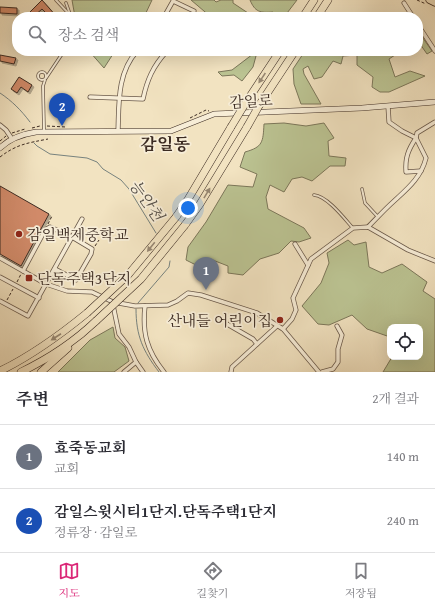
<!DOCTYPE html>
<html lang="ko">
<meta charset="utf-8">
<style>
body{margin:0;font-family:"Gentium Book Plus","Noto Serif KR",serif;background:#f2f2f3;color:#2b2b33}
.controls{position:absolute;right:12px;bottom:12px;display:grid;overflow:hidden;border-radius:8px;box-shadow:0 4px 16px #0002}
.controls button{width:36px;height:36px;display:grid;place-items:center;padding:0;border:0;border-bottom:1px solid #e1e1e2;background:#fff;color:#2b2b33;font:20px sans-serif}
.you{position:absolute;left:188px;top:208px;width:14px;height:14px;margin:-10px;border:3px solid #fff;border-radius:50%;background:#1a73e8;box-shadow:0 0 0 6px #1a73e833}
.badge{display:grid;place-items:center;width:26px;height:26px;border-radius:50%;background:#db2777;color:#fff;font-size:13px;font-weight:700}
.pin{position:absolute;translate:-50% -33px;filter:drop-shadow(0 1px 2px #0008)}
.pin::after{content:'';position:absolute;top:21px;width:14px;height:12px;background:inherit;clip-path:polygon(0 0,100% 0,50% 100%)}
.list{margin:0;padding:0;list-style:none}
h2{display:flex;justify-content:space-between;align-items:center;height:52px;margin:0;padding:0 16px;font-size:17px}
h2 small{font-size:13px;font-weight:400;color:#7c7c81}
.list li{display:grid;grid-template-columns:26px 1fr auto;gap:12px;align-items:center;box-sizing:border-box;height:64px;padding:0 16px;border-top:1px solid #e1e1e2}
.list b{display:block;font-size:15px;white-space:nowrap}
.list p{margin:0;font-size:13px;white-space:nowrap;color:#7c7c81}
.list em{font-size:13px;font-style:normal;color:#7c7c81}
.icon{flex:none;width:22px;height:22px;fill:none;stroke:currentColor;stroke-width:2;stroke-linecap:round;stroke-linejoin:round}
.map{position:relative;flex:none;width:435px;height:372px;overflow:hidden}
.search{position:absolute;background:#fff;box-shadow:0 4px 16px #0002;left:12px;right:12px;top:12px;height:44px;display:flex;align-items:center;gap:10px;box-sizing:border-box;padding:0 14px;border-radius:16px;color:#7c7c81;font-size:15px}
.sheet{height:180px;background:#fff}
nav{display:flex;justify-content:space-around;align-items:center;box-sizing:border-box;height:56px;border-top:1px solid #e1e1e2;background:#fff;font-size:11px;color:#7c7c81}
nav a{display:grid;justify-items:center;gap:2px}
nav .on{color:#db2777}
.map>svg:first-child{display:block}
.green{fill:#bbc392;stroke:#7c775a}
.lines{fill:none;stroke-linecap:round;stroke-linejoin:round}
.stream{stroke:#77827e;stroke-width:1}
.building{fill:#d18a69;stroke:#3c2b22;filter:url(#shadow)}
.lane-casing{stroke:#6a594a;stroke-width:3.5}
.street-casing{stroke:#6a594a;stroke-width:5}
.secondary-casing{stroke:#3c2b22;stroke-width:6}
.primary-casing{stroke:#3c2b22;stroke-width:7}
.highway-casing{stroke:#3c2b22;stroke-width:8}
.path{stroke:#3c2b22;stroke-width:1;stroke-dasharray:3 2;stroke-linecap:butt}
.lane{stroke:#f7edd7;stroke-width:2}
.street{stroke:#f7edd7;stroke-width:3.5}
.secondary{stroke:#f7edd7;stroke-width:5}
.primary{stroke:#f2e3c1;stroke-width:5.5}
.highway{stroke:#f2e3c1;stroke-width:7}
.highway-bridge-casing{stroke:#3c2b22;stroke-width:8;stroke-linecap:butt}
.highway-bridge{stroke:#f2e3c1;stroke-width:7}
.oneway{fill:#978772}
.poi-dot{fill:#8f2418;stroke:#f7edd7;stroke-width:1.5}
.labels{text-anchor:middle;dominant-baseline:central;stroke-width:3.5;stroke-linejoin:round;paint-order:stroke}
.street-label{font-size:15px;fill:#3c2b22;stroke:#f7edd7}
.poi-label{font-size:15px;fill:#3c2b22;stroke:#f7edd7;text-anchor:start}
.water-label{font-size:16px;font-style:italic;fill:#554f48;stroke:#f7edd7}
.quarter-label{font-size:17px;font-weight:bold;fill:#3c2b22;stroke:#f7edd7}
</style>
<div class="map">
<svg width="435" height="372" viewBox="0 0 435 372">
<defs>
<filter id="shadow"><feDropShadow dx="2" dy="2" stdDeviation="0" flood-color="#0004"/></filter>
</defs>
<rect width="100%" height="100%" fill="#f2e3c1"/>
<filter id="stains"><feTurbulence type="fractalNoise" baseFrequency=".005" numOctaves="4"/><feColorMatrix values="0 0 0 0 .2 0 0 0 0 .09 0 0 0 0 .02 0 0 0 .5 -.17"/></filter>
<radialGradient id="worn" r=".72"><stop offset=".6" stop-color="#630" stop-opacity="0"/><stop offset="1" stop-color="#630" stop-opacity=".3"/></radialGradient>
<g class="green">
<path d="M72,0h80l-8,17h-69z"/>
<path d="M191,0h23l2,2 5,-2h12v3l15,10 10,3 -47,1z"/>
<path d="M250,0h47l-13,17h-9l-2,-5c-13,1 -18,0 -23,-12z"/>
<path d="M418,31l14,20 -5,3 -9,-13z"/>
<path d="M89,51h26l-11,17z"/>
<path d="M305,51h96l-12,8 6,18 15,-6 15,5 -36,16h-9l-8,-5 1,-10 -16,-12v-10l-14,1 -2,8 -8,-3 -11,16 -8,2 -6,-13 -5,3 1,5 17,30h-20l-7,-20 -1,-15z"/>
<path d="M253,54l3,2 -3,11 -11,14 -8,-6 -12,1 -4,-4 14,-2z"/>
<path d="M284,123l22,3 18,-3 10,15 -6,3 1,15 17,2 -1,8h-15l-18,15 -10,-4 -10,2 -8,13 -14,-7 -4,12 2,12 36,19 7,10 -12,4 -8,-1 -12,12 -19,6 -17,16 -15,-2v-7l-18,-7 -4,11 -20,-10 2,-13 18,-25 22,-37 25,2 4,-13 -17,-7 5,-15c18,-5 18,-10 19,-28z"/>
<path d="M348,240l6,5 12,-3 3,25 13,6 20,-9 25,18 -4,9 12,8v73h-52l9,-15h28v-30h-30v10l-23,-8 -15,-14 -23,10 -11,-1 -16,-18 19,-23 8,-20 -2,-10z"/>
<path d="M113,327l2,11 10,9 4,14 -15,11h-56l32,-32z"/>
</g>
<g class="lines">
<g class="stream">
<path d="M0,93c12,8 21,17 30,29"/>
<path d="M34,143l3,3 13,8 37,4 10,4 6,7 18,11 8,9 27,44"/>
<path d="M138,303l31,-36 1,-6"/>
<path d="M136,309c0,27 7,42 23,63"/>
</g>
</g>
<g class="building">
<path d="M42,0l15,17h-7l-8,-8 -9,8 -4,-4z"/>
<path d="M0,7l17,1v6l-17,-1z"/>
<path d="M0,55l16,3 -2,6 -14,-3z"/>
<path d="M19,77l13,8 -4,7 -7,-5 -4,6 -6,-4z"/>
<path d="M0,186l49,28 -28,52 -21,-12z"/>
</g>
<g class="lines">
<g class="lane-casing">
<g id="lane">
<path d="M56,0l14,15"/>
<path d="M66,3l5,14"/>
<circle cx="42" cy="76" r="4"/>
<path d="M46,78l18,-27"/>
<path d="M44,130l-1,-44 2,-6"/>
<path d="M362,189l3,14 13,14"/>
<path d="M314,195c13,1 30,23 38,32"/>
</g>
</g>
<g class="street-casing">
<g id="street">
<path d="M404,3l9,14"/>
<path d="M164,17l9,-16 21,10 -3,6"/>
<path d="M418,25l17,26"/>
<path d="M90,97l53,2c4,-19 10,-33 24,-48"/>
<path d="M388,106l1,16 13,9 14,7c-8,12 -11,20 -10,34l15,-1"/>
<path d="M0,125l6,5 6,9"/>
<path d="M118,131c1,-27 -1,-58 19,-80"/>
<path d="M368,227c8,-8 16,-17 25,-25 14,-13 28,-24 33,-44l-10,-20 1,-5 18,-11"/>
<path d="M295,244l13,21"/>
<path d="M0,258l46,26 21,7 25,1 21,10 22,4 33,-1 9,-4 11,-8 13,2 56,18 26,16 36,43"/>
<path d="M23,271l22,-41 5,-3 22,10 20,12 -1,5 -15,26 -21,-11"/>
<path d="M0,277l39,21"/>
<path d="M0,301l28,15 54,-97"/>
<path d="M113,305l6,29 10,13 7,15 7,10"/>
<path d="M145,306c-3,27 2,45 19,66"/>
<path d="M227,324l26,15 4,5"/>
<path d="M283,329l9,-10 4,-9 -3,-12 18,-39 42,-31 15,-1 40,23 27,11"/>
<path d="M124,372l12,-10"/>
<path d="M231,372l1,-5 45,-41"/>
<path d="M322,372l11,-3 5,-7v-13l4,-14 -5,-9"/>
</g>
</g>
<g class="secondary-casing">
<path id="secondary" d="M0,148c10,-10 23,-14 36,-16l135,-1 43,-17 148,-6 73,-6"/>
</g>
<g class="primary-casing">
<path id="primary" d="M429,0l6,3"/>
</g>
<g class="highway-casing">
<g id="highway">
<path d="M303,17l11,-17"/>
<path d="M317,17l11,-17"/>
<path d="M245,104l35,-53"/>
<path d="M260,104l35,-53"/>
<path d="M176,217l11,-16 44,-74"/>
<path d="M185,225l15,-21 47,-77"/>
<path d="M0,371c31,-15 60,-36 87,-58"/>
<path d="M21,372c27,-13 53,-30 75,-51"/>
<path d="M41,372l27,-24"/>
</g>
</g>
<g class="path">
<path d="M417,0l9,4"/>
<path d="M190,118l16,-8 3,1"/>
<path d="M47,126l19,1"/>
<path d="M32,128l8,-2"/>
<path d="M12,133l13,-4"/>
<path d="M0,141l6,-5"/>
<path d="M0,157c17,-13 28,-14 48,-18"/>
<path d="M48,224l4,-8"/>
<path d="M95,246l4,-6"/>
<path d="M17,282l4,-8"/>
<path d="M7,300l6,-11"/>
</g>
<use href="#lane" class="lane"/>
<use href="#street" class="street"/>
<use href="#secondary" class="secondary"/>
<use href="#primary" class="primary"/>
<use href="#highway" class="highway"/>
<g class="highway-bridge-casing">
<g id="highway-bridge">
<path d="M231,127l14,-23"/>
<path d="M247,127l13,-23"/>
<path d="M87,313l41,-38 48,-58"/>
<path d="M96,321l45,-42 44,-54"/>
</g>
</g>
<use href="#highway-bridge" class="highway-bridge"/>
</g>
<defs><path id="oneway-solid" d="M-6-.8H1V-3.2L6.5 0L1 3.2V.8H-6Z"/></defs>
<g class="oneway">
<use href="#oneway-solid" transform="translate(262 78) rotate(124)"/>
<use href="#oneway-solid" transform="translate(207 193) rotate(-59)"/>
<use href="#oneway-solid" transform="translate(151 247) rotate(129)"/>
<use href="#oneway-solid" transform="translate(56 337) rotate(147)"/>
</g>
<g class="poi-dot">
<circle cx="19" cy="234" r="4"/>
<rect x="25" y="274" width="8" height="8" rx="2"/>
<circle cx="280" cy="320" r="4"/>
</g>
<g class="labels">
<g class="street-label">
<text transform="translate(251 101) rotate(-3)">감일로</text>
</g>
<g class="poi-label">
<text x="27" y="234">감일백제중학교</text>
<text x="37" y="278">단독주택3단지</text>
<text x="272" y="320" text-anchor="end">산내들 어린이집</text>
</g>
<g class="water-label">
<text transform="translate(147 200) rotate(55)">능안천</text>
</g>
<g class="quarter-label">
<text x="165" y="143">감일동</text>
</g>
</g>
<rect width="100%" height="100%" filter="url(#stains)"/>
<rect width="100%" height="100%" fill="url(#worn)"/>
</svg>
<div class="controls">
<button><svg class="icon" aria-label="locate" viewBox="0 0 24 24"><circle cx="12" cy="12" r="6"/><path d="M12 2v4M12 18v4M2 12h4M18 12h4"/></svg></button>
</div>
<div class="you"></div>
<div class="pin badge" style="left:206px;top:290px;background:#6b7280">1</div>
<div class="pin badge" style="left:62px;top:126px;background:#1a4fb4">2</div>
<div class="search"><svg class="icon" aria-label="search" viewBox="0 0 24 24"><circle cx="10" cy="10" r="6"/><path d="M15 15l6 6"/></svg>장소 검색</div>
</div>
<section class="sheet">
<h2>주변<small>2개 결과</small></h2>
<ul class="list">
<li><span class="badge" style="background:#6b7280">1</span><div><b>효죽동교회</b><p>교회</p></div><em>140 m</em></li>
<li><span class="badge" style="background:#1a4fb4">2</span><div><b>감일스윗시티1단지.단독주택1단지</b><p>정류장 · 감일로</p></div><em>240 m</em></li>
</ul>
</section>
<nav>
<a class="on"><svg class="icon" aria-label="map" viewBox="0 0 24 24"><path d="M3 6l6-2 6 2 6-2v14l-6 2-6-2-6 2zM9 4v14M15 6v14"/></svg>지도</a>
<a><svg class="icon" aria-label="directions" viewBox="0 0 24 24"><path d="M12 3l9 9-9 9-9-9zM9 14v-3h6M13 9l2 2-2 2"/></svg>길찾기</a>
<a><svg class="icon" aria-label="saved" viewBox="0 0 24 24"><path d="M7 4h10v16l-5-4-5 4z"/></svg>저장됨</a>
</nav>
